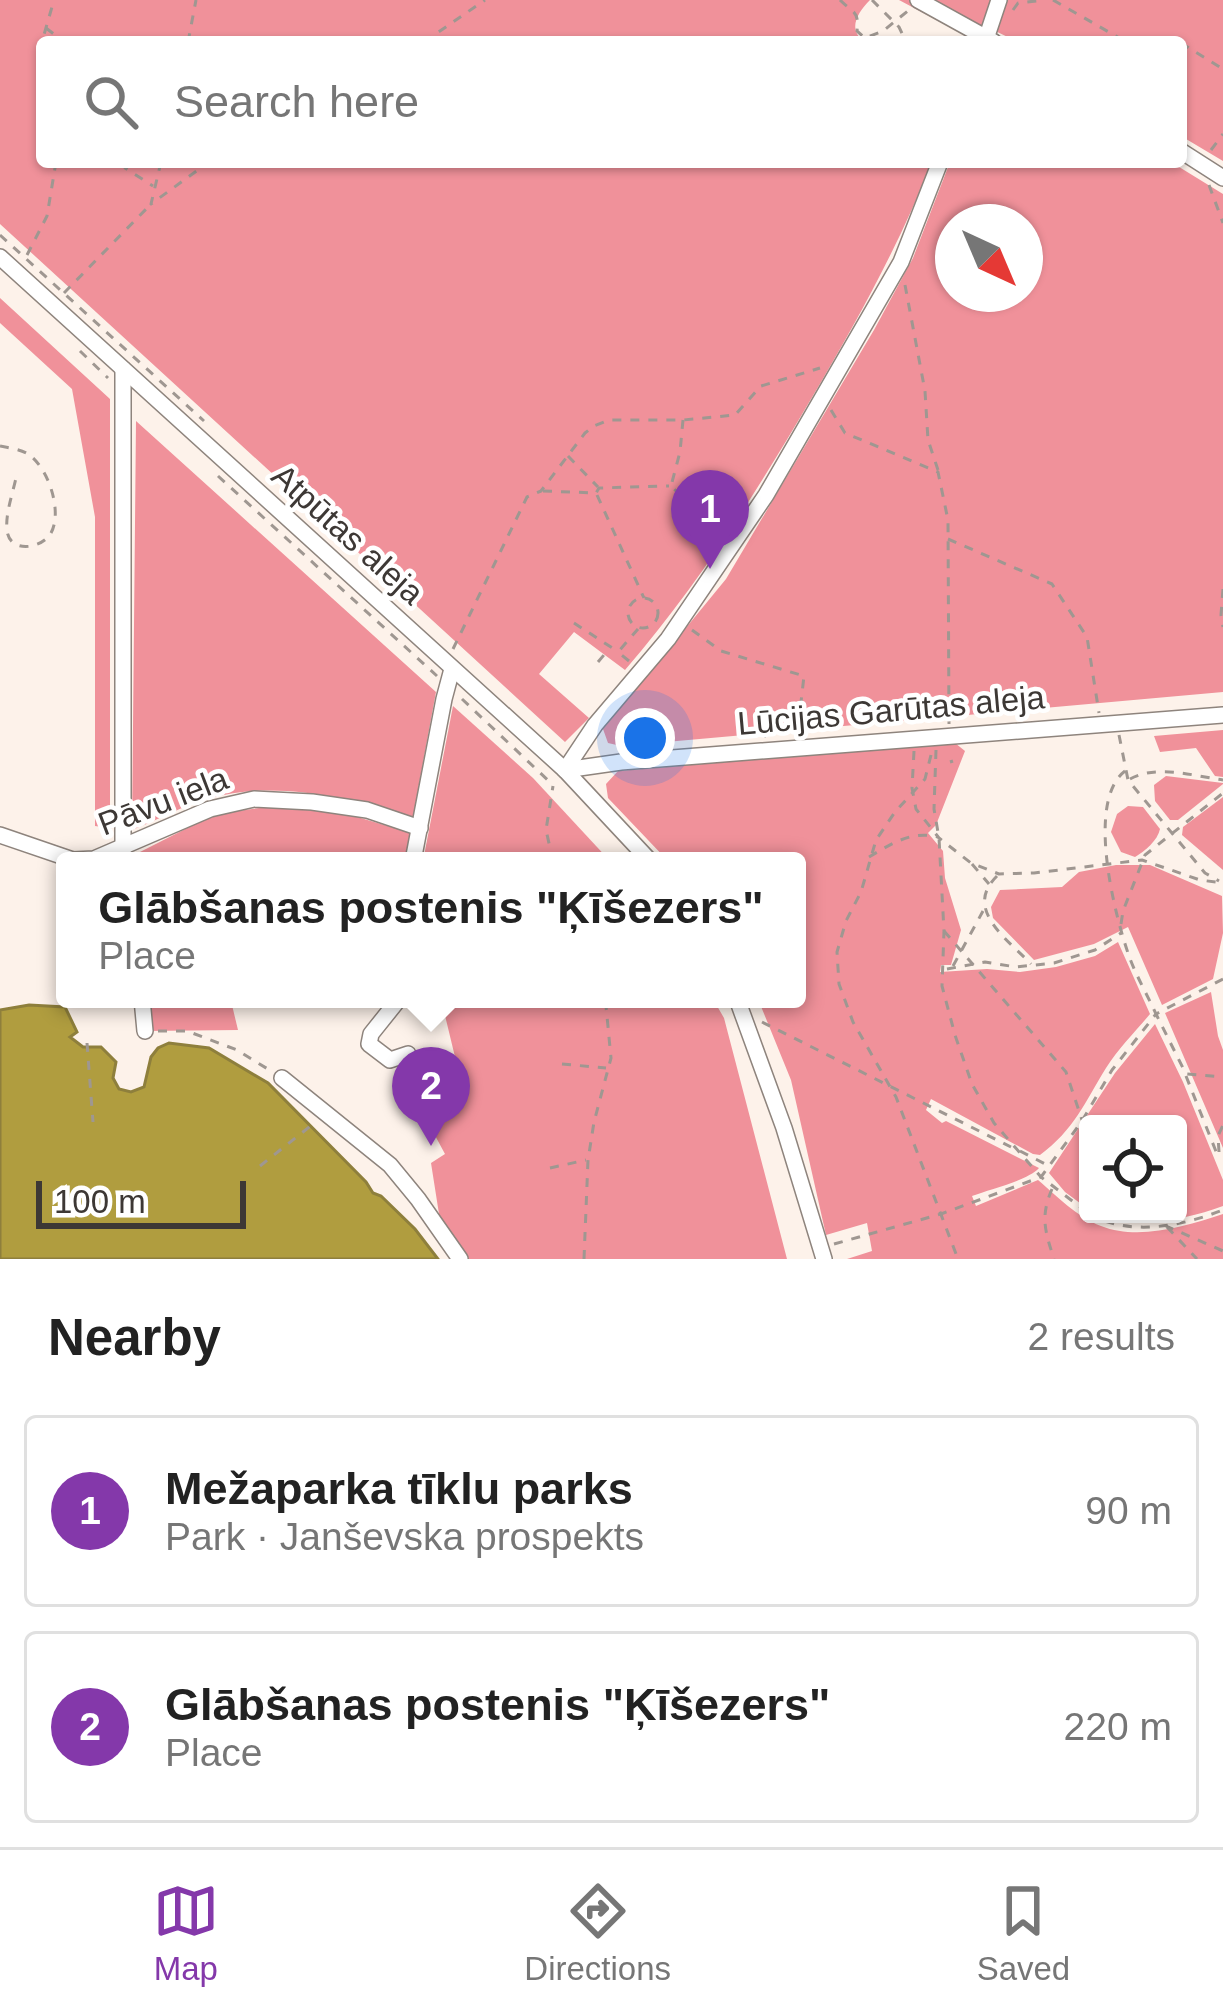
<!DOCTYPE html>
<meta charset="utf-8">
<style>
body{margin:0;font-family:Arial,sans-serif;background:#f2f2f2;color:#222}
.controls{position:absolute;right:36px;bottom:36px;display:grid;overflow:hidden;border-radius:12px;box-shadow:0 3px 9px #0004}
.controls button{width:108px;height:108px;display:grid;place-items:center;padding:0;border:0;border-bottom:3px solid #e0e0e0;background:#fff;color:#222;font:60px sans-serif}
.compass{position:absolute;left:935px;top:204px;width:108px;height:108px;border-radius:50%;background:#fff;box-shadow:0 3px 9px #0004;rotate:136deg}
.scale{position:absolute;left:36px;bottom:30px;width:210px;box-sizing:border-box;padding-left:12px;border:6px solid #3d3835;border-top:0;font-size:33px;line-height:42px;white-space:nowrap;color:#3d3835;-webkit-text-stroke:9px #fff;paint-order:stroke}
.you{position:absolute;left:645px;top:738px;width:42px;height:42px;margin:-30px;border:9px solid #fff;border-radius:50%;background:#1a73e8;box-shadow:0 0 0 18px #1a73e833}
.badge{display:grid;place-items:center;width:78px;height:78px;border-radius:50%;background:#8438aa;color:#fff;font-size:39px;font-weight:700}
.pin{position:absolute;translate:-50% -99px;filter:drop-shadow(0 3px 6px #0008)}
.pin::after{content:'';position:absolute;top:63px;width:42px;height:36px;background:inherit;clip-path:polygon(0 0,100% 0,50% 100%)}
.popup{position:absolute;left:56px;top:852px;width:750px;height:156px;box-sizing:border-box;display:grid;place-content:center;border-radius:12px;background:#fff;filter:drop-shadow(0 3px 9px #0005);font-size:39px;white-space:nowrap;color:#767676}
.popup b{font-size:45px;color:#222}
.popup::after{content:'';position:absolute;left:50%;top:100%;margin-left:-24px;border:24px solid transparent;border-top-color:#fff}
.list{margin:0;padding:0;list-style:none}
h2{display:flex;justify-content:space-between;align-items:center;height:156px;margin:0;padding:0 48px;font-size:51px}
h2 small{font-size:39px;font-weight:400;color:#767676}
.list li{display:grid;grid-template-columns:78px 1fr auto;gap:36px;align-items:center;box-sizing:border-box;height:192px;margin:0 24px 24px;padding:0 24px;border:3px solid #e0e0e0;border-radius:12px}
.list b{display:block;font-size:45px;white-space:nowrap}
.list p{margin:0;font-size:39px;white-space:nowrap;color:#767676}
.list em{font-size:39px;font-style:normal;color:#767676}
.icon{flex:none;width:66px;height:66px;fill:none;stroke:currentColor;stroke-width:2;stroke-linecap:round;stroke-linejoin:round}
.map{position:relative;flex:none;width:1223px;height:1259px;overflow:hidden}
.search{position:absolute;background:#fff;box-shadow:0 3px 9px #0004;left:36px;right:36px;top:36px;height:132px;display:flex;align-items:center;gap:30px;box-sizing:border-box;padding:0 42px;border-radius:12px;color:#767676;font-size:45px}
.sheet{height:588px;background:#fff}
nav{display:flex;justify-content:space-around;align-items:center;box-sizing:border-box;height:168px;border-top:3px solid #e0e0e0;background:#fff;font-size:33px;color:#767676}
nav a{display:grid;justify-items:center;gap:6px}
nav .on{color:#8438aa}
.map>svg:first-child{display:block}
.forest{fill:#f0919a;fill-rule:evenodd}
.water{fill:#b09d3f;stroke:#8e7f3c;stroke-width:3}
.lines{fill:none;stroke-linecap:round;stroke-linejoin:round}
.minor-casing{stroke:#8e847d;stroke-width:18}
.path{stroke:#9f9791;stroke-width:3;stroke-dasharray:9 9;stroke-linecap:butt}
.minor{stroke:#fff;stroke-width:15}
.labels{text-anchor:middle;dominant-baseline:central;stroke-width:9;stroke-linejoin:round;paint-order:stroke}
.street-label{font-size:33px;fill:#3d3835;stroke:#fff}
</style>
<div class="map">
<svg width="1223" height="1259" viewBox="0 0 1223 1259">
<rect width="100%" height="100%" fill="#fdf2ea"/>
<g class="forest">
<path d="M0,0h870c-13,13 -23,30 -5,42h-823v120h890c-33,83 -75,159 -121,237 -57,97 -112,185 -186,271l-51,-38 -35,42 50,44 -24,24 -565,-518z"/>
<path d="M899,0h324v161l-42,-25v-94h-163l-33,-16 -9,15z"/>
<path d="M950,162h221l52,32v498l-602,54 -13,-3 -5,-14 123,-150 148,-249 39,-72zM953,222h72v72h-72z"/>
<path d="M0,298l110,101v429l-15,-2v-309l-23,-128 -72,-66z"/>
<path d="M136,421l300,271 -23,125c-64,-19 -137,-37 -203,-19 -26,7 -52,22 -78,32z"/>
<path d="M453,706l80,72 77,83h-187z"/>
<path d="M1223,730v47l-8,-1 -19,-28 -36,4 -6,-16z"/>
<path d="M955,743l10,8 -29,74 -8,8 15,18 2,27 16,52 -10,35h-10l-1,7 47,-3 33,3 36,-5 39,-11 23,-14 32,72c-15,18 -32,35 -44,54 -21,34 -32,62 -66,87l-7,-1 -102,-55 -5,11 16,13 4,-2 93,47c-12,13 -49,21 -67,28l4,10 62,-26c19,16 39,37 63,46 38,15 85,0 122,-12v45h-376l25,-8 -5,-28 -41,12 -35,-155 -33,-81h39v-138h-129l-60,-63 -2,-14 12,-13z"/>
<path d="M1166,776l57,7v1l-45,36h-8l-15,-19 -1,-16z"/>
<path d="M1223,797v73l-41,-35 1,-8z"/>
<path d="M1128,806l15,1 17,22c-2,11 -15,22 -25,28l-14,-5 -10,-20 6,-18z"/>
<path d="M302,807l42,6 67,20 -5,28h-275l5,-7 79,-40 44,-6z"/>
<path d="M1116,865h34l72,31 1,37 -10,46 -51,26 -34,-78 -34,17 -60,16 -41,-42 -2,-11 9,-17 62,-3 17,-15z"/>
<path d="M1211,992l7,44 5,14v98l-58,-135z"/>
<path d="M141,999h94l-3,6 6,25 -93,1z"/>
<path d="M441,999h272l11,19 63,241h-324l-21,-26 -11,-70 14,-9 -14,-26 -36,-33 61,-34z"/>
<path d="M1155,1024l28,58 40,98v26c-39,14 -80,22 -120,8h75v-90h-90v85l-23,-17 -16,-19 66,-100z"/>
</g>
<path class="water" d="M29,1005l36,2 12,25 -7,5 13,10h18l15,15 -3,16 6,11 12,3 13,-5 7,-30 7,-9 11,-5 40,5 59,35 98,99 7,11 8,3 34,33 23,30h-438v-249z"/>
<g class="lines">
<g class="minor-casing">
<g id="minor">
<path d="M918,0l76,42"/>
<path d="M985,42l14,-42"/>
<path d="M1181,151l42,27"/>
<path d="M0,257l565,513 85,91"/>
<path d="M123,369v492"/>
<path d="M565,770l30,-45 73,-86 98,-144 135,-233 39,-100"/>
<path d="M565,770l56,-8 602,-47"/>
<path d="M0,835l73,25 21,-1 116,-50 44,-10 58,3 55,8 53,18"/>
<path d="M413,861l31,-162 8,-30"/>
<path d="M142,999l3,32"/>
<path d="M399,999l-28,35 -2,10 21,16 18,-6"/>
<path d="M737,999l47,129 40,131"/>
<path d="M282,1078l108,87 28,34 42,60"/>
</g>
</g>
<g class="path">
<path d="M840,0c14,14 19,10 17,31l8,7 18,-7 26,-21"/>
<path d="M872,0l27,27 7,15"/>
<path d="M1053,0l68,39 58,3"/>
<path d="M1013,10l5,-7 26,-3"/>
<path d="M46,28l18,14"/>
<path d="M188,42l8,-42"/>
<path d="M424,42l61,-42"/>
<path d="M1181,43l42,26"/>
<path d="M42,51l-1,-6 13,-45"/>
<path d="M1211,150l12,-16"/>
<path d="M124,162l1,6 28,18"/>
<path d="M161,162l-10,42 58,-42"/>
<path d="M1209,185l14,38"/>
<path d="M0,235l204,186"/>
<path d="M27,255l20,-39 9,-54"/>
<path d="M905,285l20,106 3,49 10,30"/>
<path d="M64,293l87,-89"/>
<path d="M80,351l28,27"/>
<path d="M831,410l14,23 93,39 10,48 1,204"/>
<path d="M683,420l-3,32 -9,34 48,47"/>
<path d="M0,446c9,2 20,3 28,8 20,13 35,57 23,79 -9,16 -42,21 -44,-3 -2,-17 7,-40 10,-57"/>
<path d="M568,456l30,31"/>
<path d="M218,476l219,200"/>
<path d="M543,491l53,2 3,-5 70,-2"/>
<path d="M597,495l47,103"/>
<path d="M948,539l104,45 35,53 12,76"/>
<path d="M1223,589l-2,26 2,12"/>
<circle cx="643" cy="613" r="15"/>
<path d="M574,623l43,28"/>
<path d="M692,630l29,21 83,25 -3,26 -37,35"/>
<path d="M453,649l74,-152 14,-6 44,-58 9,-7 15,-6h74l52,-5 26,-29 59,-18"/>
<path d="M629,661l-11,-9 20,-23"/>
<path d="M598,662l11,-13"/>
<path d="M462,699l91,86"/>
<path d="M1119,735l9,45 77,93 14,8"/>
<path d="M936,750l-2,59 5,29 5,93 -2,55 13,49 17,49 22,39 47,54 47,36"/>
<path d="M914,751l-2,37 4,21 23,29 32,25 28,11 35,-1 108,-13 58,20 23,3"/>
<path d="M931,755l-6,24 -30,33 -19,28 -15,52 -15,29 -9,31 2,32 14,38 43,75 62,162"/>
<path d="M950,762l3,-1"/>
<path d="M1130,779c28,-15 63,-3 93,1"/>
<path d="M869,857c22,-13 43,-27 69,-20"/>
<path d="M553,861l-7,-31 7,-44"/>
<path d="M972,864l17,20"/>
<path d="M997,876c-34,33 10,63 34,88"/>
<path d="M1121,924l2,-13 22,-56 78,-62"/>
<path d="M944,931l122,141 22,66"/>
<path d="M953,966l30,-55"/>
<path d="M947,969l38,-7 31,5 38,-4 41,-13 26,-17"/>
<path d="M1223,979l-67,35 30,60 37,3"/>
<path d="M762,1022l249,125"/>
<path d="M158,1031h29l50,19 34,21"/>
<path d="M87,1043l6,79"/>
<path d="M562,1064l44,4"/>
<path d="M1186,1076l33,83"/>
<path d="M1020,1151l29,15"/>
<path d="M1219,1152l-1,-16 5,-11"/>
<path d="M260,1166l53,-42"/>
<path d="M550,1168l36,-8"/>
<path d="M1052,1189c-12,28 -7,42 2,70"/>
<path d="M1089,1214c41,23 93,12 134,-4"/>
<path d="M1151,1214l15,12 57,25"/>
<path d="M1167,1227l30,32"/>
<path d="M834,1244l107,-30 100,-37 41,-56 30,-51 44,-56c-9,-20 -21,-40 -28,-61 -14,-41 -42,-152 -3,-182"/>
<path d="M584,1259l4,-99 6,-38 17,-64 -5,-52 -5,-7"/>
</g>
<use href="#minor" class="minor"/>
</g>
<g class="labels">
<g class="street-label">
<text transform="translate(348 534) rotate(42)">Atpūtas aleja</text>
<text transform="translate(891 710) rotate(-5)">Lūcijas Garūtas aleja</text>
<text transform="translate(163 801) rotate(-21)">Pāvu iela</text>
</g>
</g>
</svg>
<div class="controls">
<button><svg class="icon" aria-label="locate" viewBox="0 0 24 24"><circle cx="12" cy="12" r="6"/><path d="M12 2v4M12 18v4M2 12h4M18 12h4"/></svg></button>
</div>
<svg class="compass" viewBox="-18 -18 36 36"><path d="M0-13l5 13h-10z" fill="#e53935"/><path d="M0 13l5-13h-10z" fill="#767676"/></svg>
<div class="scale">100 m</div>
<div class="you"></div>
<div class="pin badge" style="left:710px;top:569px">1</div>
<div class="pin badge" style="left:431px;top:1146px">2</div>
<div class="popup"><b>Glābšanas postenis &quot;Ķīšezers&quot;</b>Place</div>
<div class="search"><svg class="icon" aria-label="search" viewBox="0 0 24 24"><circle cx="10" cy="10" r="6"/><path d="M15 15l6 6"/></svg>Search here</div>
</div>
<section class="sheet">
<h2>Nearby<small>2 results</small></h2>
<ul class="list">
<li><span class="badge">1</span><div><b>Mežaparka tīklu parks</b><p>Park · Janševska prospekts</p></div><em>90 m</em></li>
<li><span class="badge">2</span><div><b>Glābšanas postenis &quot;Ķīšezers&quot;</b><p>Place</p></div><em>220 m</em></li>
</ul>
</section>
<nav>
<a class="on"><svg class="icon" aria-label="map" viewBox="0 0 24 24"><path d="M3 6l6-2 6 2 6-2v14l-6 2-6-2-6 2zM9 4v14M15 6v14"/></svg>Map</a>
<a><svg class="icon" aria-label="directions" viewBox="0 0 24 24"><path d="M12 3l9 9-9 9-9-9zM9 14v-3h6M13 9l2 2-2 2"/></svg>Directions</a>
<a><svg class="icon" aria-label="saved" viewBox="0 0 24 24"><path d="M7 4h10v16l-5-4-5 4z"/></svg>Saved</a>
</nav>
